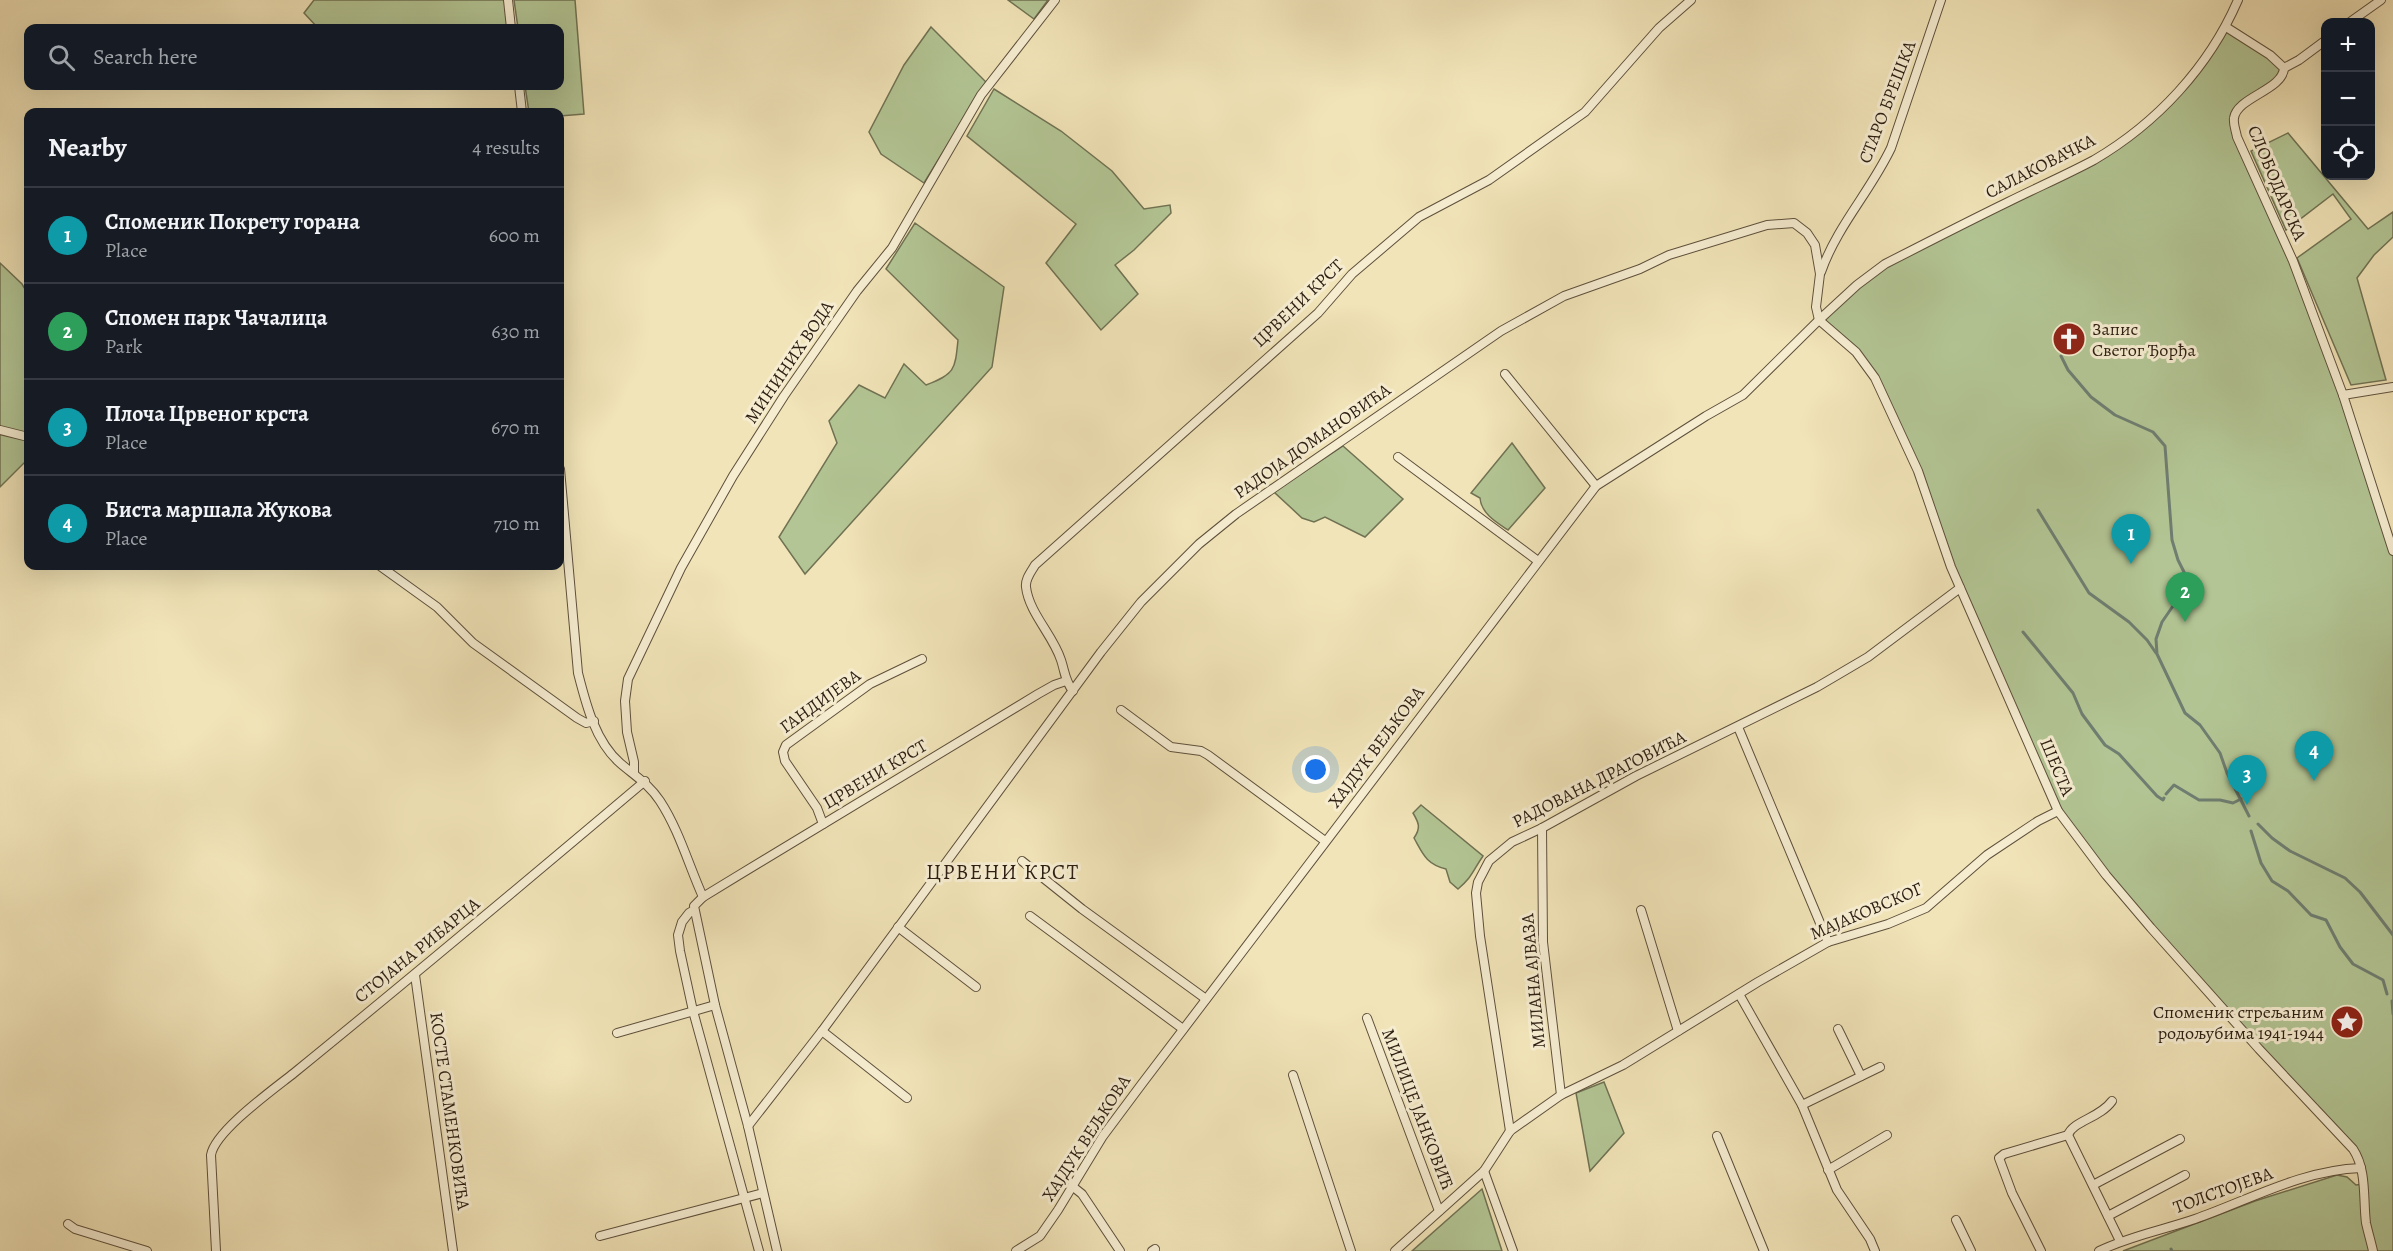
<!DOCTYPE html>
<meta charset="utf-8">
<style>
body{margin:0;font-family:Alegreya,serif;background:#242831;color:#f1f3f6}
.controls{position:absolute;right:18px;top:18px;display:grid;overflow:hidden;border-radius:12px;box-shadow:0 6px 24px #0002}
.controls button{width:54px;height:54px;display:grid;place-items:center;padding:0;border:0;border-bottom:2px solid #363941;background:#171b24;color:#f1f3f6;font:30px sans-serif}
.you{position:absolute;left:1316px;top:770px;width:21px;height:21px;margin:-15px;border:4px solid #fff;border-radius:50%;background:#1a73e8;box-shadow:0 0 0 9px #1a73e833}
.badge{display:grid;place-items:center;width:39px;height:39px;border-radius:50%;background:#1a73e8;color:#fff;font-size:20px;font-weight:700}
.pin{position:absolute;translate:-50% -50px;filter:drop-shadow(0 2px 3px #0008)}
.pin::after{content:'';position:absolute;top:32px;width:21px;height:18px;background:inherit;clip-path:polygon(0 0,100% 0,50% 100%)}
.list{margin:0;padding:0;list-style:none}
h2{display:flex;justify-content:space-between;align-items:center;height:78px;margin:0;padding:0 24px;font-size:26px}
h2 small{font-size:20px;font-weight:400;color:#9ea1a6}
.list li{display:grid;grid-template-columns:39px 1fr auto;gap:18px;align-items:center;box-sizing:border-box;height:96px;padding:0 24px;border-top:2px solid #363941}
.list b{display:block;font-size:22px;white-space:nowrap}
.list p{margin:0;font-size:20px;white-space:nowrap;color:#9ea1a6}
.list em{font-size:20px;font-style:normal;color:#9ea1a6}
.icon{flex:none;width:33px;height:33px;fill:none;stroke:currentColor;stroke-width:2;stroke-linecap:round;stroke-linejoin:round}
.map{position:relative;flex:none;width:2393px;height:1251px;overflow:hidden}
.search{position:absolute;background:#171b24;box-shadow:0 6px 24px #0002;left:24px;top:24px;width:540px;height:66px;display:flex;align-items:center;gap:15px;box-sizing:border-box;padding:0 21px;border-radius:12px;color:#9ea1a6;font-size:22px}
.panel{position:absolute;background:#171b24;box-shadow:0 6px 24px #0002;left:24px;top:108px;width:540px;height:462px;border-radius:12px}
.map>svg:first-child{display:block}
.green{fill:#b3c594;stroke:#707253;stroke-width:1.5}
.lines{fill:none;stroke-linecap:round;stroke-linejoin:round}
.stream{stroke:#6f7e71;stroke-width:3}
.street-casing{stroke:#5e503c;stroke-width:10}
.street{stroke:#f6edd1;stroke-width:8}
.labels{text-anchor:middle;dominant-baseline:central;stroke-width:6;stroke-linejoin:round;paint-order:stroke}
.street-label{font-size:18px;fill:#2d1e12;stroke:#f6edd1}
.poi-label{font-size:18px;fill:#2d1e12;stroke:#f6edd1;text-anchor:start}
.quarter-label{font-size:21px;letter-spacing:1.5px;fill:#2d1e12;stroke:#f6edd1}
</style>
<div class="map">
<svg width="2393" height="1251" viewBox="0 0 2393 1251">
<rect width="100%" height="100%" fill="#f1e4b8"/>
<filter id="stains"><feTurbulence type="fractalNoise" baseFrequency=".00333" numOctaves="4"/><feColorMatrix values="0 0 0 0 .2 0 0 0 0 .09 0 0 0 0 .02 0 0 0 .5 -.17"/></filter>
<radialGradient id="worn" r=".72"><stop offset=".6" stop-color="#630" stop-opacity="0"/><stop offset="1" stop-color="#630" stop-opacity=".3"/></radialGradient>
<g class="green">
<path d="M314,0h194l3,28h-193l-14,-15z"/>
<path d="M514,0h61l9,114 -24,2v-4h-31l-4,-26h35v-58h-42z"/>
<path d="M1008,0h40l-14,19z"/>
<path d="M931,27l55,55 -62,101 -43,-29 -12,-22 35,-67z"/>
<path d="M2226,27l44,28 14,18 -48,37 -3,11 60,140 100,290v700h-270l132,-50 82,-26 10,2 9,8 7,-1 -4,-26 -208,-230 -93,-117 -98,-223 -42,-117 -43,-93 -17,-22 -39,-36 66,-56 208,-104 61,-42z"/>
<path d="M994,89l67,42 51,40 32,38 26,-4 1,8 -37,37 -19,15 23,29 -37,36 -55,-67 30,-39 -109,-88z"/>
<path d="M2288,133l80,96 25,-17v25l-19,18 -17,23 29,102 -35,5 -54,-127 54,-39 -18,-25 -47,36 -35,-79z"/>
<path d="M915,223l89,64 -12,80 -187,207 -26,-37 58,-94 -8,-22 30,-36 26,13 19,-34 22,21c29,-11 29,-15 32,-45l-72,-71z"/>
<path d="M0,263l22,21 6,10v165l-28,28z"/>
<path d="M1512,443l33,45 -37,42c-12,-8 -27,-17 -28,-32l-9,-5z"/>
<path d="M1343,446l60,53 -38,38 -40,-20 -11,5 -12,-4 -28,-26z"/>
<path d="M1421,805l62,51c-11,16 -10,20 -25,33l-8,-7 -4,-13c-20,-5 -23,-15 -32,-31 7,-10 5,-15 -1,-25z"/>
<path d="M1604,1082l20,51 -34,38 -14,-78z"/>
<path d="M1482,1189l20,62h-90z"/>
</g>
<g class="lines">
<g class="stream">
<path d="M2058,349l1,1"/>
<path d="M2061,356l7,14 23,27 24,18 38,17 12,14 7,94 6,20 7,14 1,13 -24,35 -6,17 1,15 28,59 15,12 20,28 7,20 22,43"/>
<path d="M2038,510l51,83 40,29 18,18 9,13"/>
<path d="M2023,632l50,61 9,21 23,31 14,9 38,42 6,4 1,-2"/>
<path d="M2166,794l8,-9 25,15h21l13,3 8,-4"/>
<path d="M2258,824l14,14 18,13 55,27 15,14 33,43"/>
<path d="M2251,831l10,32 11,18 16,10 23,24 15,5 14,27 13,17 30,16 4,14"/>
<path d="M2392,1001l1,13"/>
<path d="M2171,1249l1,2"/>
</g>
<g class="street-casing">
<g id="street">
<path d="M508,0l3,28"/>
<path d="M2350,22l31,-22"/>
<path d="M2226,27l44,28 14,13c-1,22 -47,29 -50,50 -1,6 2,13 3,19l56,124 50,134 50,156"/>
<path d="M2284,68l15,-8 27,-20"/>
<path d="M519,86l3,26"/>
<path d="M1821,272c16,-46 49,-80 70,-124l50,-148"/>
<path d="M1505,374l91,112"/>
<path d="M2343,395l50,-8"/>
<path d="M0,430l28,7"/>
<path d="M1398,457l140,104"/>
<path d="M560,469l18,204c8,31 17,68 42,90 15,13 29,21 40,38 19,29 29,65 43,96"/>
<path d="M380,566l57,41 36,36 104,75 9,5 8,-2"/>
<path d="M1073,691c-8,-10 -8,-19 -12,-31 -8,-25 -32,-47 -35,-73 -1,-8 5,-15 9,-22l283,-252 34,-39 67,-57 70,-37 96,-68 74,-84 32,-28"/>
<path d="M1121,710l50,37 30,4 7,4 117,86"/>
<path d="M1738,727l90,215"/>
<path d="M634,773v-11l-7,-30 -2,-31 3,-22 53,-111 52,-92 51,-80 73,-105 35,-43 89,-153 74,-95"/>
<path d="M823,824l-6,-16 -32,-47 -2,-9 3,-7 84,-61 52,-25"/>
<path d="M1542,828l1,114 18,153"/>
<path d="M1022,861l60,48 124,90"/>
<path d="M694,910l-5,3 -7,9 -4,13 2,16 13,60 66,240"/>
<path d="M1641,910l37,121"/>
<path d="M1030,916l153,113"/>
<path d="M898,927l78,60"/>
<path d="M415,975l38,276"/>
<path d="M1739,994l63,111 35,85 33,49 5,12"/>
<path d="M1367,1018l72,193"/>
<path d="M1838,1029l23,47"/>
<path d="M822,1031l85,67"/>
<path d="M617,1033l98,-28"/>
<path d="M1293,1075l58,176"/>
<path d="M2112,1101c-12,17 -39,20 -44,34l52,106"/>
<path d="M1802,1105l78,-38"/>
<path d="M748,1126l74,-95 279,-379 40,-50 58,-58 37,-30 265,-183 63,-35 76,-27 29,-14 98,-30 27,-2 13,10 8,12 5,29 -4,33 3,13 37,32 19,26 43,93 33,96 107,244 48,64 45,53 108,121 94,100c14,21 10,50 13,74 2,9 5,19 7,28"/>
<path d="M1510,1131l-30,-195 -4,-43 2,-11 11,-21 23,-19 30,-14 94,-52 181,-89 51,-30 92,-69"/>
<path d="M1717,1136l47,115"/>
<path d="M1828,1170l59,-35"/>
<path d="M1484,1171l29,80"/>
<path d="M2093,1185l87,-46"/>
<path d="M1072,1186l10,8 38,57"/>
<path d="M2108,1216l77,-41"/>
<path d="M1956,1220l15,31"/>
<path d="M68,1224l7,5 72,22"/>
<path d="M600,1236l163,-43"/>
<path d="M216,1251l-5,-96c4,-24 63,-66 83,-82 118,-96 235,-194 351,-292"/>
<path d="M777,1251l-29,-125 -33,-121 -21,-99 9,-9c111,-68 223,-134 335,-203l16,-9 12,-4"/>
<path d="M1016,1251l24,-15 18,-26 45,-74 38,-51 455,-599 110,-70 37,-21 76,-75 38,-35 28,-21c41,-21 82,-42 123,-62 28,-14 58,-27 86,-42 63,-37 115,-93 144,-160"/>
<path d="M1152,1251l3,-2"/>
<path d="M1395,1251l89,-80 26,-40 51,-36 62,-30 135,-83 70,-40 60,-18 38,-16 61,-53 51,-34 20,-10"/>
<path d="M2041,1251l-29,-58 -13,-35 5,-4 64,-19"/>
<path d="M2099,1251c31,-15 64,-21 96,-32 54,-19 107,-49 166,-51"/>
</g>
</g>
<use href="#street" class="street"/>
</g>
<defs>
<g id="church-disc" transform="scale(1.725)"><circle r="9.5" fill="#8f2418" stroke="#f6edd1"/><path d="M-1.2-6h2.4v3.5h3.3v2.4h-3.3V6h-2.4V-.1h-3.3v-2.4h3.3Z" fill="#fff"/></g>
<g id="sight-disc" transform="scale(1.725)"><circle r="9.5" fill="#8f2418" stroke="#f6edd1"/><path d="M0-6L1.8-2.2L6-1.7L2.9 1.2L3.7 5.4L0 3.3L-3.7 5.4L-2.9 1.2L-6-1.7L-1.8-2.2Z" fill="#fff"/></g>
</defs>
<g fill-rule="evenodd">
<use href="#church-disc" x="2069" y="339"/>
<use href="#sight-disc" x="2347" y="1022"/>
</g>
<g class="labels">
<g class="street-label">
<text transform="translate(1887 102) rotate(-69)">СТАРО БРЕШКА</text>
<text transform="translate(2040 166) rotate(-27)">САЛАКОВАЧКА</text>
<text transform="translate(2277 183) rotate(67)">СЛОБОДАРСКА</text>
<text transform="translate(1298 303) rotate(-44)">ЦРВЕНИ КРСТ</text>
<text transform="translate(789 362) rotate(-56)">МИНИНИХ ВОДА</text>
<text transform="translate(1312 441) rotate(-35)">РАДОЈА ДОМАНОВИЋА</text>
<text transform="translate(820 701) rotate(-36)">ГАНДИЈЕВА</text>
<text transform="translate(1376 747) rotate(-53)">ХАЈДУК ВЕЉКОВА</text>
<text transform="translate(2057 767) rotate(67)">ШЕСТА</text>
<text transform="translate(875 774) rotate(-31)">ЦРВЕНИ КРСТ</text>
<text transform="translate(1599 779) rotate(-27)">РАДОВАНА ДРАГОВИЋА</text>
<text transform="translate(1866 911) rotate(-23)">МАЈАКОВСКОГ</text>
<text transform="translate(417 950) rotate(-39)">СТОЈАНА РИБАРЦА</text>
<text transform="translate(1533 981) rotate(-95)">МИЛАНА АЈВАЗА</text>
<text transform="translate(1418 1109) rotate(69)">МИЛИЦЕ ЈАНКОВИЋ</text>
<text transform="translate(450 1111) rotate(82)">КОСТЕ СТАМЕНКОВИЋА</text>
<text transform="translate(1086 1138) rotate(-57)">ХАЈДУК ВЕЉКОВА</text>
<text transform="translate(2223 1190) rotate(-20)">ТОЛСТОЈЕВА</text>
</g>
<g class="poi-label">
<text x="2092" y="329">Запис<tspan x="2092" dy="21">Светог Ђорђа</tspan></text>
<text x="2324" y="1012" text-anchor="end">Споменик стрељаним<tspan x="2324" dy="21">родољубима 1941-1944</tspan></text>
</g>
<g class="quarter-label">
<text x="1003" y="872">ЦРВЕНИ КРСТ</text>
</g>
</g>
<rect width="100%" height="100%" filter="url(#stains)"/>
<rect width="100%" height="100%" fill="url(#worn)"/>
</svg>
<div class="controls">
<button>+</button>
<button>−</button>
<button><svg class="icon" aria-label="locate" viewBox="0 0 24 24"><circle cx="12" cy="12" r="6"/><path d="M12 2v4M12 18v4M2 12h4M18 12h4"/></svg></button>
</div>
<div class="you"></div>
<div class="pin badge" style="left:2131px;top:564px;background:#0f9aa8">1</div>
<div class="pin badge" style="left:2185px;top:622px;background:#2e9e5b">2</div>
<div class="pin badge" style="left:2247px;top:805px;background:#0f9aa8">3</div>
<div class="pin badge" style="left:2314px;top:781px;background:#0f9aa8">4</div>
<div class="search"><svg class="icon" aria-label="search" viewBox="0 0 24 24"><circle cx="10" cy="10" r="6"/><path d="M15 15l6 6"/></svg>Search here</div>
<section class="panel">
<h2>Nearby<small>4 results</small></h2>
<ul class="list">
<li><span class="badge" style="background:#0f9aa8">1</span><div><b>Споменик Покрету горана</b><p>Place</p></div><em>600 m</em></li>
<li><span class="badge" style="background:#2e9e5b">2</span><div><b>Спомен парк Чачалица</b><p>Park</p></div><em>630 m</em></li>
<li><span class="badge" style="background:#0f9aa8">3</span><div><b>Плоча Црвеног крста</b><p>Place</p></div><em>670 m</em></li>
<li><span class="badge" style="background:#0f9aa8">4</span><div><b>Биста маршала Жукова</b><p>Place</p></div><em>710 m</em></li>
</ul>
</section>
</div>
